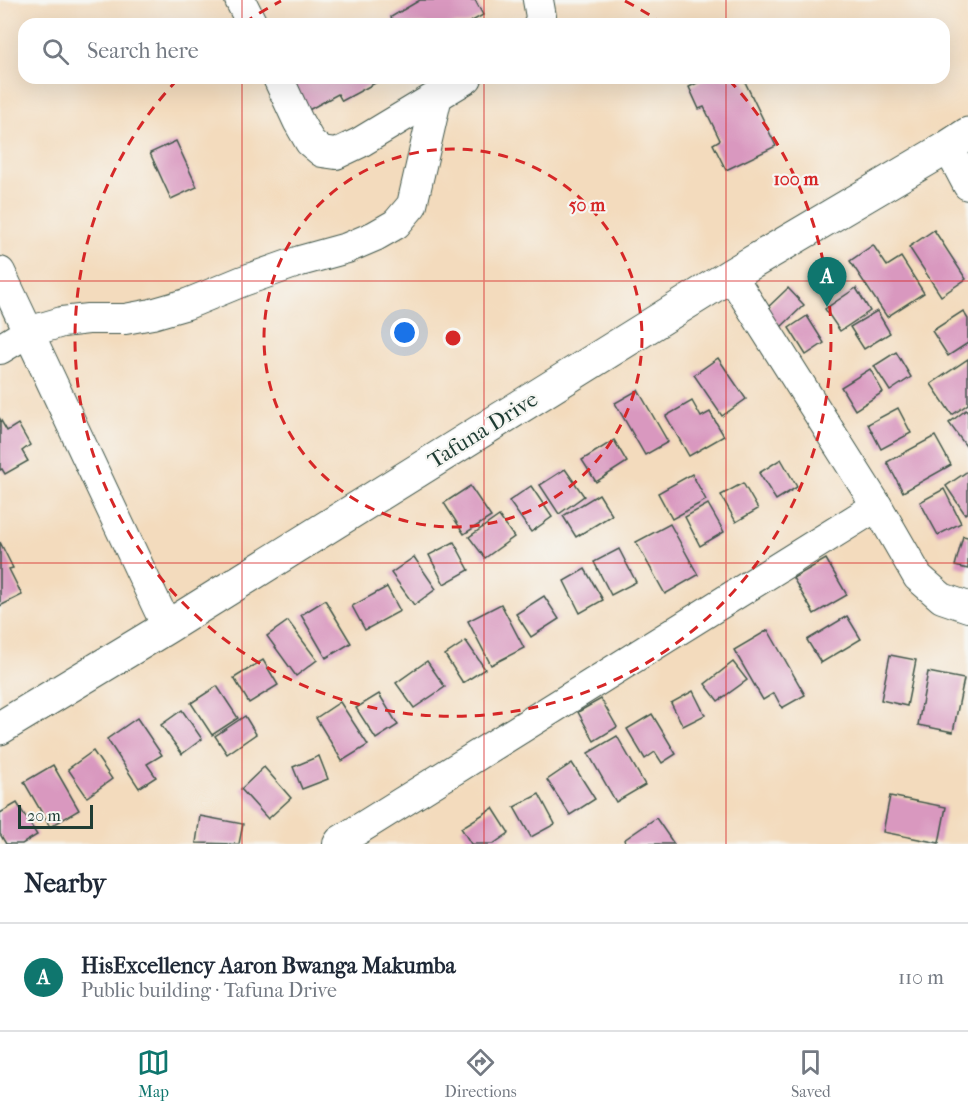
<!DOCTYPE html>
<meta charset="utf-8">
<style>
body{margin:0;font-family:"IM FELL French Canon",serif;background:#f6f6f7;color:#1f2937}
.scale{position:absolute;left:18px;bottom:15px;width:75px;box-sizing:border-box;padding-left:6px;border:3px solid #1f3d34;border-top:0;font-size:16px;line-height:21px;white-space:nowrap;color:#1f3d34;-webkit-text-stroke:4px #f6f6f2;paint-order:stroke}
.you{position:absolute;left:405px;top:333px;width:21px;height:21px;margin:-15px;border:4px solid #fff;border-radius:50%;background:#1a73e8;box-shadow:0 0 0 9px #1a73e833}
.badge{display:grid;place-items:center;width:39px;height:39px;border-radius:50%;background:#0f766e;color:#fff;font-size:20px;font-weight:700}
.pin{position:absolute;translate:-50% -50px;filter:drop-shadow(0 2px 3px #0008)}
.pin::after{content:'';position:absolute;top:32px;width:21px;height:18px;background:inherit;clip-path:polygon(0 0,100% 0,50% 100%)}
.list{margin:0;padding:0;list-style:none}
h2{display:flex;justify-content:space-between;align-items:center;height:78px;margin:0;padding:0 24px;font-size:26px}
h2 small{font-size:20px;font-weight:400;color:#747a83}
.list li{display:grid;grid-template-columns:39px 1fr auto;gap:18px;align-items:center;box-sizing:border-box;height:108px;padding:0 24px;border-top:2px solid #e0e1e3}
.list b{display:block;font-size:22px;white-space:nowrap}
.list p{margin:0;font-size:20px;white-space:nowrap;color:#747a83}
.list em{font-size:20px;font-style:normal;color:#747a83}
.icon{flex:none;width:33px;height:33px;fill:none;stroke:currentColor;stroke-width:2;stroke-linecap:round;stroke-linejoin:round}
.map{position:relative;flex:none;width:968px;height:844px;overflow:hidden}
.search{position:absolute;background:#fff;box-shadow:0 6px 24px #0002;left:18px;right:18px;top:18px;height:66px;display:flex;align-items:center;gap:15px;box-sizing:border-box;padding:0 21px;border-radius:18px;color:#747a83;font-size:22px}
.sheet{height:186px;background:#fff}
nav{display:flex;justify-content:space-around;align-items:center;box-sizing:border-box;height:84px;border-top:2px solid #e0e1e3;background:#fff;font-size:16px;color:#747a83}
nav a{display:grid;justify-items:center;gap:3px}
nav .on{color:#0f766e}
.map>svg:first-child{display:block}
.building{fill:#d998bf}
.lines{fill:none;stroke-linecap:round;stroke-linejoin:round}
.minor-casing{stroke:#3f5549;stroke-width:32}
.major-casing{stroke:#3f5549;stroke-width:35}
.minor{stroke:#fff;stroke-width:30}
.major{stroke:#fff;stroke-width:33}
.grid{fill:none;stroke:#d62828;stroke-width:1.5;stroke-opacity:0.55}
.ring{fill:none;stroke:#d62828;stroke-width:3;stroke-dasharray:10 8}
.labels{text-anchor:middle;dominant-baseline:central;stroke-width:4.5;stroke-linejoin:round;paint-order:stroke}
.street-label{font-size:22px;fill:#1f3d34;stroke:#f6f6f2}
.centre{fill:#d62828;stroke:#f6f6f2;stroke-width:3}
.ring-label{font-size:18px;text-anchor:middle;font-weight:bold;fill:#d62828;stroke:#f6f6f2;stroke-width:4.5;stroke-linejoin:round;paint-order:stroke}
</style>
<div class="map">
<svg width="968" height="844" viewBox="0 0 968 844">
<rect width="100%" height="100%" fill="#f6f6f2"/>
<filter id="ink" filterUnits="userSpaceOnUse"><feTurbulence type="fractalNoise" baseFrequency=".0167" numOctaves="2"/><feDisplacementMap in="SourceGraphic" scale="12" xChannelSelector="R" yChannelSelector="G"/><feConvolveMatrix kernelMatrix="1 2 1 2 8 2 1 2 1" color-interpolation-filters="sRGB"/></filter>
<filter id="wash" filterUnits="userSpaceOnUse"><feTurbulence type="fractalNoise" baseFrequency=".008" numOctaves="4" result="noise"/><feDisplacementMap in="SourceGraphic" scale="24" xChannelSelector="R" yChannelSelector="G"/><feGaussianBlur stdDeviation="1.35" result="paint"/><feColorMatrix in="noise" values="0 0 0 0 0 0 0 0 0 0 0 0 0 0 0 0 0 1.4 0 .05"/><feComposite in="paint" operator="in"/></filter>
<g filter="url(#wash)">
<rect width="100%" height="100%" fill="#f3dbbd"/>
<g id="blocks">
<g class="building">
<path d="M420,0h55l8,15 -16,9h-72l-4,-7z"/>
<path d="M287,78h90l2,3 -37,20 -4,-7 -33,18z"/>
<path d="M707,78h36l33,68 -50,24 -13,-26 7,-4 -16,-33 -5,2 -10,-22z"/>
<path d="M176,141l21,46 -26,12 -21,-46z"/>
<path d="M934,230l32,49 -25,17 -32,-49z"/>
<path d="M873,245l14,21 14,-9 23,36 -37,24 -37,-56z"/>
<path d="M788,288l16,17 -23,22 -16,-17z"/>
<path d="M856,288l14,23 -30,20 -15,-22z"/>
<path d="M877,311l13,22 -26,16 -14,-22z"/>
<path d="M963,311l5,8v24l-20,13 -16,-25z"/>
<path d="M807,316l17,27 -18,12 -17,-27z"/>
<path d="M896,352l15,25 -21,14 -16,-25z"/>
<path d="M718,358l28,41 -24,17 -28,-41z"/>
<path d="M968,359v45l-16,11 -21,-31z"/>
<path d="M870,369l13,23 -28,18 -14,-23z"/>
<path d="M638,390l30,52 -23,13 -30,-52z"/>
<path d="M692,401l9,16 9,-5 14,24 -35,20 -23,-40z"/>
<path d="M898,408l13,25 -30,16 -13,-25z"/>
<path d="M966,410l2,3v36l-19,-26z"/>
<path d="M0,419l7,12 11,-7 12,21 -8,6 6,10 -23,13 -3,-5 -2,1z"/>
<path d="M935,436l16,29 -48,27 -16,-30z"/>
<path d="M614,440l13,22 -31,20 -14,-22z"/>
<path d="M781,459l16,28 -21,13 -17,-27z"/>
<path d="M565,469l19,27 -25,18 -19,-29z"/>
<path d="M968,471v41l-3,2 -19,-28z"/>
<path d="M692,474l14,26 -34,19 -14,-26z"/>
<path d="M743,483l15,26 -22,13 -15,-27z"/>
<path d="M470,486l21,31 -27,17 -20,-31z"/>
<path d="M531,486l21,31 -21,15 -22,-31z"/>
<path d="M944,489l17,34 -23,12 -18,-33z"/>
<path d="M599,494l13,21 -36,22 -13,-21z"/>
<path d="M708,504l16,28 -24,14 -15,-29z"/>
<path d="M499,516l15,21 -29,21 -16,-21z"/>
<path d="M670,524l28,51 -33,19 -29,-52z"/>
<path d="M963,536l5,1v32l-13,-3z"/>
<path d="M0,542l13,26 -4,1 13,26 -22,11z"/>
<path d="M454,542l15,28 -25,14 -15,-29z"/>
<path d="M619,549l17,33 -25,13 -17,-33z"/>
<path d="M414,557l22,32 -22,16 -23,-32z"/>
<path d="M826,559l21,36 -33,19 -21,-36z"/>
<path d="M585,569l18,31 -23,13 -16,-32z"/>
<path d="M387,587l13,24 -35,19 -13,-24z"/>
<path d="M544,596l15,23 -28,18 -15,-23z"/>
<path d="M325,600l26,43 -25,15 -25,-43z"/>
<path d="M501,604l23,44 -33,17 -23,-44z"/>
<path d="M847,616l14,23 -40,24 -14,-23z"/>
<path d="M288,621l29,39 -21,16 -29,-40z"/>
<path d="M768,630l37,65 -23,13 -8,-15 -11,7 -29,-50z"/>
<path d="M466,641l19,28 -22,14 -18,-28z"/>
<path d="M890,655l26,5 -9,46 -26,-6z"/>
<path d="M263,660l15,25 -29,18 -15,-25z"/>
<path d="M427,661l18,26 -31,21 -18,-25z"/>
<path d="M733,662l14,18 -29,21 -13,-17z"/>
<path d="M928,672l36,7 -11,53 -35,-7z"/>
<path d="M217,686l21,32 -26,17 -21,-32z"/>
<path d="M693,691l12,24 -22,11 -12,-23z"/>
<path d="M379,694l19,31 -22,14 -20,-31z"/>
<path d="M601,699l16,28 -23,14 -16,-29z"/>
<path d="M340,702l28,43 -26,16 -26,-43z"/>
<path d="M182,710l20,29 -20,15 -21,-29z"/>
<path d="M652,714l24,40 -14,9 -7,-11 -10,7 -18,-30z"/>
<path d="M245,716l11,18 -29,20 -12,-18z"/>
<path d="M137,718l25,37 -15,9 9,13 -17,11 -32,-49z"/>
<path d="M617,736l28,49 -29,17 -28,-49z"/>
<path d="M93,751l19,28 -25,18 -19,-28z"/>
<path d="M319,756l9,23 -26,10 -9,-22z"/>
<path d="M572,763l23,36 -25,16 -23,-35z"/>
<path d="M53,765l26,45 -29,17 -26,-45z"/>
<path d="M264,767l27,31 -23,21 -27,-30z"/>
<path d="M539,794l16,30 -24,13 -17,-30z"/>
<path d="M890,796l56,11 -7,36 -56,-11z"/>
<path d="M17,803l20,32 -15,9h-16l-6,-10v-21z"/>
<path d="M493,808l16,25 -16,11h-22l-10,-16z"/>
<path d="M200,816l43,8 -4,20 -43,-1z"/>
<path d="M656,818l18,26h-48l-2,-4z"/>
</g>
</g>
</g>
<g filter="url(#ink)">
<use href="#blocks" fill-opacity="0" stroke="#3f5549" stroke-width="1.5"/>
<g class="lines">
<g class="minor-casing">
<g id="minor">
<path d="M240,0l12,24"/>
<path d="M538,0l3,17 -2,7"/>
<path d="M278,78l20,43 12,21 12,10 14,2 23,-11 108,-65"/>
<path d="M948,147l20,38"/>
<path d="M0,272l167,355"/>
<path d="M731,275l146,231 41,71 24,21 26,9"/>
<path d="M0,349l28,-17 34,-10 26,-3h37l27,-5 35,-10 56,-23 57,-20 47,-13 28,-12 21,-12 16,-19 25,-109"/>
<path d="M338,844l2,-3 537,-335"/>
</g>
</g>
<g class="major-casing">
<path id="major" d="M0,728l167,-101 564,-352 217,-128 20,-13"/>
</g>
<use href="#minor" class="minor"/>
<use href="#major" class="major"/>
</g>
</g>
<path class="grid" d="M242,0v24M484,0v24M726,0v24M242,78v766M484,78v766M726,78v766M0,281h968M0,563h968"/>
<g class="ring">
<circle cx="453" cy="338" r="189"/>
<path d="M244 23A378 378 0 0 1 281 1M625 1A378 378 0 0 1 662 23M729 80A378 378 0 1 1 177 80"/>
</g>
<g class="labels">
<g class="street-label">
<text transform="translate(483 430) rotate(-32)">Tafuna Drive</text>
</g>
</g>
<circle cx="453" cy="338" r="9" class="centre"/>
<g class="ring-label">
<text x="796" y="185">100 m</text>
<text x="587" y="211">50 m</text>
</g>
</svg>
<div class="scale">20 m</div>
<div class="you"></div>
<div class="pin badge" style="left:827px;top:307px">A</div>
<div class="search"><svg class="icon" aria-label="search" viewBox="0 0 24 24"><circle cx="10" cy="10" r="6"/><path d="M15 15l6 6"/></svg>Search here</div>
</div>
<section class="sheet">
<h2>Nearby<small></small></h2>
<ul class="list">
<li><span class="badge">A</span><div><b>HisExcellency Aaron Bwanga Makumba</b><p>Public building · Tafuna Drive</p></div><em>110 m</em></li>
</ul>
</section>
<nav>
<a class="on"><svg class="icon" aria-label="map" viewBox="0 0 24 24"><path d="M3 6l6-2 6 2 6-2v14l-6 2-6-2-6 2zM9 4v14M15 6v14"/></svg>Map</a>
<a><svg class="icon" aria-label="directions" viewBox="0 0 24 24"><path d="M12 3l9 9-9 9-9-9zM9 14v-3h6M13 9l2 2-2 2"/></svg>Directions</a>
<a><svg class="icon" aria-label="saved" viewBox="0 0 24 24"><path d="M7 4h10v16l-5-4-5 4z"/></svg>Saved</a>
</nav>
